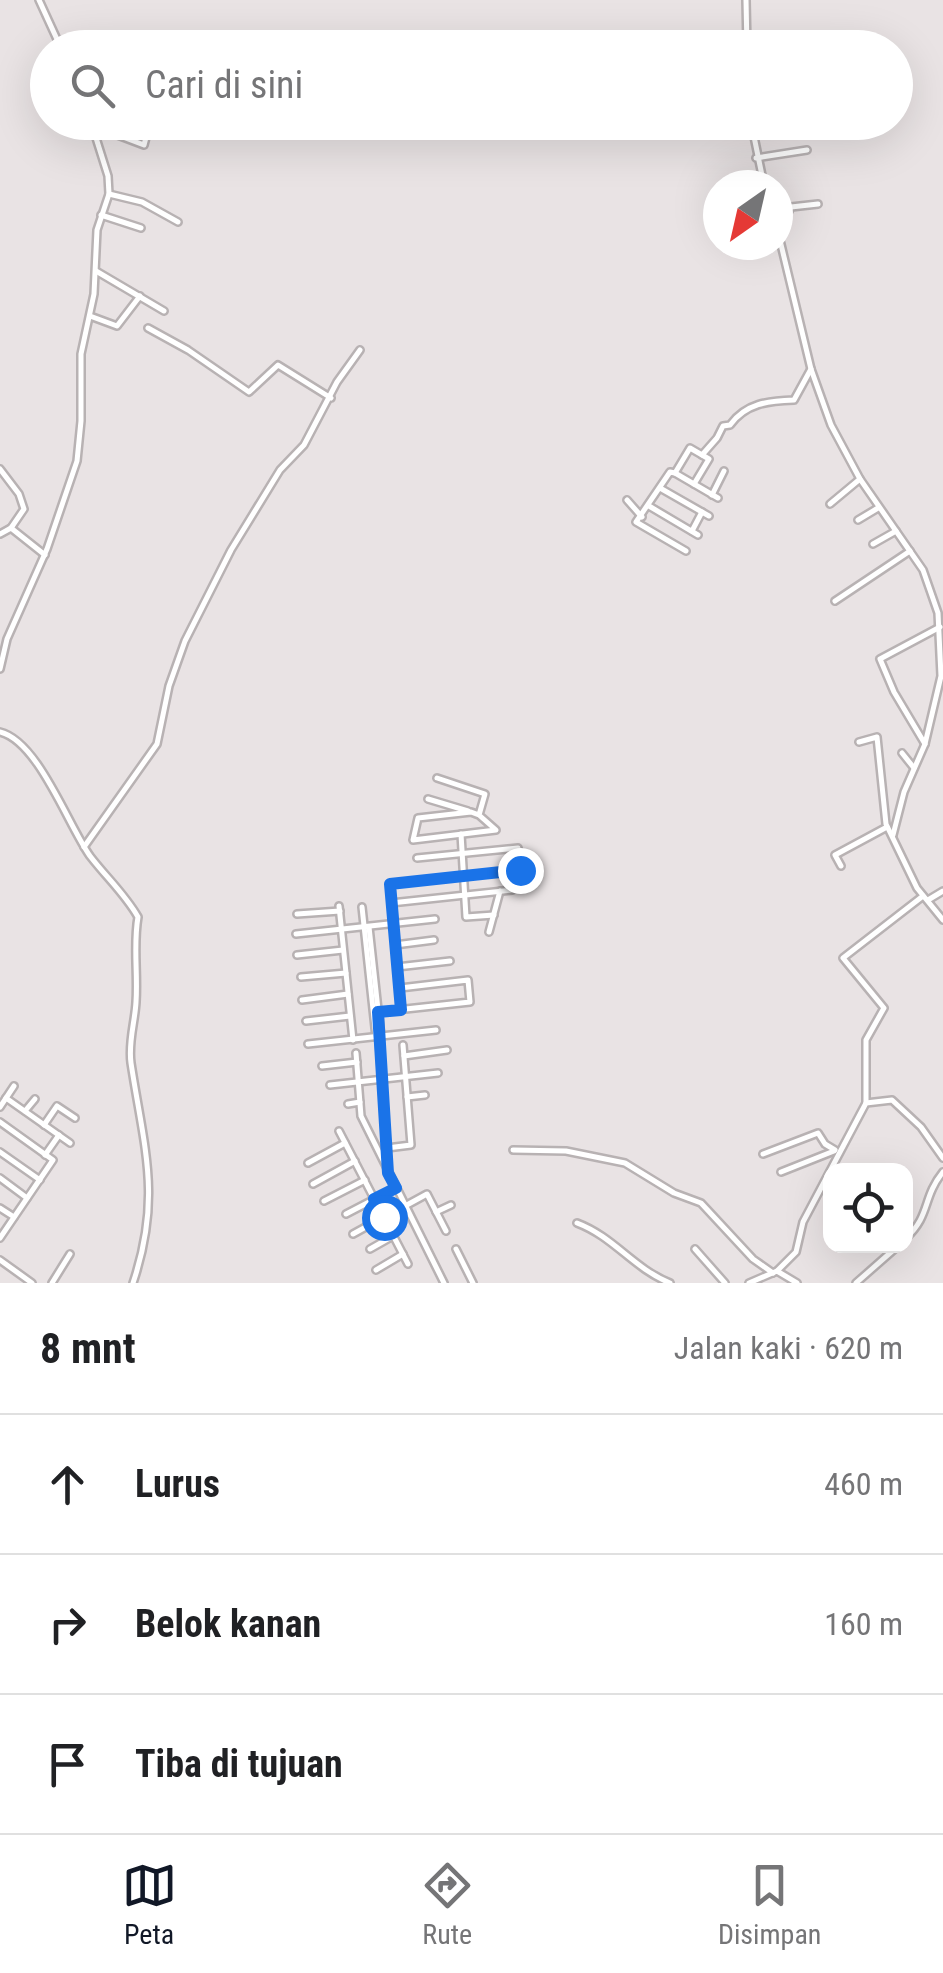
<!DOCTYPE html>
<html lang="id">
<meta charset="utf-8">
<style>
body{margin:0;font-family:"Roboto Condensed",sans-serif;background:#f6f6f6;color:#202124}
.controls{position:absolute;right:30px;bottom:30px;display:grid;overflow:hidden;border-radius:20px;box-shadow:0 10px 40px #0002}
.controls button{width:90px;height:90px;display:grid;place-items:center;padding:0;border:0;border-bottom:2px solid #e0e0e0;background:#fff;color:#202124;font:50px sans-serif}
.compass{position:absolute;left:703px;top:170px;width:90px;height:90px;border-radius:50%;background:#fff;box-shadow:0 10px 40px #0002;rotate:214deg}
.stop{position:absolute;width:30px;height:30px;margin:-22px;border:8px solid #1a73e8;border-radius:50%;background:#fff}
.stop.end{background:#1a73e8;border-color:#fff;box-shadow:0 2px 10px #0008}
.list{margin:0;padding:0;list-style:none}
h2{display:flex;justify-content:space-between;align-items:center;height:130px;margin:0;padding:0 40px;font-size:42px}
h2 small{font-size:32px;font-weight:400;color:#757577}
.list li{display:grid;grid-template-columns:65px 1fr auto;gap:30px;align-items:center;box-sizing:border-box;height:140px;padding:0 40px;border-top:2px solid #e0e0e0}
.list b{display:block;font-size:38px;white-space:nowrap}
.list em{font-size:32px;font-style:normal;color:#757577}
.icon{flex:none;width:55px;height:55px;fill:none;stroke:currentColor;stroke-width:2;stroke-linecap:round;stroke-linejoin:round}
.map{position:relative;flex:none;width:943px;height:1283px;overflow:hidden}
.search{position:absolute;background:#fff;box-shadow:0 10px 40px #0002;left:30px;right:30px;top:30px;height:110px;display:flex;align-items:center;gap:25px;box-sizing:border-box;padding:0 35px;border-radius:55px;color:#757577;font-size:38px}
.sheet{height:550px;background:#fff}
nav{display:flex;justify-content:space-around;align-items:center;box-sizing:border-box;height:140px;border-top:2px solid #e0e0e0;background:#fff;font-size:28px;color:#757577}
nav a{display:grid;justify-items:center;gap:5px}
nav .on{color:#111827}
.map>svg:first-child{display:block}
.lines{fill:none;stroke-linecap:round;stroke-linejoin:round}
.minor-casing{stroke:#b8b2b3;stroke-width:10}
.minor{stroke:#fff;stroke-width:5}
.route{stroke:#1a73e8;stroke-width:12}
</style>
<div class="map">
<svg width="943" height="1283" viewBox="0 0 943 1283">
<rect width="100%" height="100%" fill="#e9e3e4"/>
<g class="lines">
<g class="minor-casing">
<g id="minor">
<path d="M39,0l22,48"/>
<path d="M746,0l1,48"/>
<path d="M704,48l1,-7"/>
<path d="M751,122l13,63"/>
<path d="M92,131h15l37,14 6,-23"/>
<path d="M756,158l51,-8"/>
<path d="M109,194l33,8 36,20"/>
<path d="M101,215l40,13"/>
<path d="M778,217l11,-6 2,-4 27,-3"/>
<path d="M778,232l33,137 20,56 29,54 63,91 15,43 3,63 -16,68 -21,48 -11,43"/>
<path d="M96,271l68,40"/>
<path d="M90,316l27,10 23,-30"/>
<path d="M148,328l40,22 61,42 29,-27 53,33"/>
<path d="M702,455l15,-17 6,-12 7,-1c16,-22 38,-24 64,-25l17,-31"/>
<path d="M0,469l19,25 5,15 -13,19"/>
<path d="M675,473l43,25"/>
<path d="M660,488l49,28"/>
<path d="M712,495l12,-24"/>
<path d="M627,500l15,17"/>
<path d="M830,504l30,-25"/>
<path d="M649,506l49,29"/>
<path d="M858,520l20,-12"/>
<path d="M692,531l10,-19"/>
<path d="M0,534l11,-6 34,27"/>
<path d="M873,544l23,-13"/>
<path d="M686,551l-50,-29 34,-50 5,1 15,-25 19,11 -15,25"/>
<path d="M835,601l75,-50"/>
<path d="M0,669l7,-30 40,-90 30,-88 4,-40v-67l13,-60 3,-64 12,-36 -1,-18 -17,-54"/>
<path d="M0,732c38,9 68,93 90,124 16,21 35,38 48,61 -5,28 0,56 -2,85 -1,20 -8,40 -5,61 13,85 31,134 2,220"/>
<path d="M859,742l18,-5 9,87 31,64 26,32"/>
<path d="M925,744l-31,-52 -14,-33 60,-32"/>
<path d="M902,753l12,15"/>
<path d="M437,778l48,16 -6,21 17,15 -83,10 5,-22 53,-6 8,3"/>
<path d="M428,799l40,12"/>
<path d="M461,834l5,83 28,-2"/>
<path d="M84,847l73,-103 12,-58 16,-45 46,-91 49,-80 24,-25 33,-63 23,-32"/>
<path d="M841,866l-6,-11 52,-28"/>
<path d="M928,900l15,-9"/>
<path d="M391,903l121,-13"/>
<path d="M339,906l14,134"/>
<path d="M362,907l14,130"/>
<path d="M297,914l43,-3"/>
<path d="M369,927l12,110"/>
<path d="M489,932l11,-41"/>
<path d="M296,934l139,-15"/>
<path d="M395,945l39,-5"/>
<path d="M297,955l46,-5"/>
<path d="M397,967l53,-6"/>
<path d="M301,977l45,-4"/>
<path d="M302,1000l46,-6"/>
<path d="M401,1010l-11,-126 130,-14 -2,-22 -101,10"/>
<path d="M378,1012l92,-10 -2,-22 -68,8"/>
<path d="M306,1021l44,-5"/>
<path d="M379,1037l9,133"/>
<path d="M308,1044l128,-14"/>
<path d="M356,1053l5,63 83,167"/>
<path d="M404,1056l43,-6"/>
<path d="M322,1066l35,-4"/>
<path d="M330,1085l108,-12"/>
<path d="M407,1097l18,-2"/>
<path d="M6,1098l64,45"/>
<path d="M866,1103v-63l18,-32 -41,-50 80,-62"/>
<path d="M348,1104l12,-2"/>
<path d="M0,1107l14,-21"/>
<path d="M25,1111l10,-12"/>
<path d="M0,1122l53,38 -53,78"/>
<path d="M44,1125l13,-19 18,12"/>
<path d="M339,1131l69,133"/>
<path d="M387,1148l24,-3 -8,-100"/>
<path d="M513,1150l53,1 59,12 49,30 27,10 52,56 20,14"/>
<path d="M0,1152l40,28"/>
<path d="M763,1154l55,-21 7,11 10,6"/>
<path d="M45,1155l14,-20"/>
<path d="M308,1163l37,-20"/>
<path d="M781,1172l53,-21"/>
<path d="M0,1178l27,20"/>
<path d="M313,1184l42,-23"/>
<path d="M324,1201l41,-21"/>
<path d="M405,1206l22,-12 19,37"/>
<path d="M0,1208l14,9"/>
<path d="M436,1212l15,-7"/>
<path d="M346,1214l50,-26"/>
<path d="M577,1223c37,14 56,45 93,60"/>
<path d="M353,1234l31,-17"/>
<path d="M906,1238c25,-23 16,-40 37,-66"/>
<path d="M370,1249l23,-13"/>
<path d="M456,1249l17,34"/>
<path d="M695,1249l30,34"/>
<path d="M0,1260l32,23"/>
<path d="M376,1270l27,-16"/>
<path d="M777,1271l19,-19 7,-30 63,-119 26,-3 29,27 22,31"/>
<path d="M52,1283l18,-29"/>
<path d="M749,1283l28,-12 20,12"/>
<path d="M856,1283l42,-37"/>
</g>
</g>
<use href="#minor" class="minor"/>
</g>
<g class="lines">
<path class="route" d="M384,1217l-10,-18 22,-11 -8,-15 -10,-161 23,-2 -11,-126 130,-14"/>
</g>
</svg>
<div class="controls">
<button><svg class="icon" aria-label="locate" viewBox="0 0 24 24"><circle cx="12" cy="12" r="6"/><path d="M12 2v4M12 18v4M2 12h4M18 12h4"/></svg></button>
</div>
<svg class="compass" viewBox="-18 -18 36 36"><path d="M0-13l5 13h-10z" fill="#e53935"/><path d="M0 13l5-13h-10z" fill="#757577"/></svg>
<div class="stop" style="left:384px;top:1217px"></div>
<div class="stop end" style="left:520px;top:870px"></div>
<div class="search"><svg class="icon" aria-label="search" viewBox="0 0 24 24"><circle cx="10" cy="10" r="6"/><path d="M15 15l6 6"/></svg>Cari di sini</div>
</div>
<section class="sheet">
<h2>8 mnt<small>Jalan kaki · 620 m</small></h2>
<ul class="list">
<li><svg class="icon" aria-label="ahead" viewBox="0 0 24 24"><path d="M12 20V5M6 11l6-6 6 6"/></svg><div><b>Lurus</b></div><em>460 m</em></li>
<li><svg class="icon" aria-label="right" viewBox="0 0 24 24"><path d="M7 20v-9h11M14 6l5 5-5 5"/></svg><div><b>Belok kanan</b></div><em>160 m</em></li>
<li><svg class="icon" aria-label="arrive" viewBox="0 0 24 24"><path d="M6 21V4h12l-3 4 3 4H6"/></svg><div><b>Tiba di tujuan</b></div></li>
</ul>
</section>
<nav>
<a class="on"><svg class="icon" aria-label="map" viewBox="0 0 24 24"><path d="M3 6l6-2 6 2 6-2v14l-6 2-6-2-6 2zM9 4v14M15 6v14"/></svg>Peta</a>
<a><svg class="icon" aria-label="directions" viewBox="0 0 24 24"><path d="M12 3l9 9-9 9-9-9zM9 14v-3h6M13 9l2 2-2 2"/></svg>Rute</a>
<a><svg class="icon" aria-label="saved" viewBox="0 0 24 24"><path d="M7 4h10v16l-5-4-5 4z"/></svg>Disimpan</a>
</nav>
